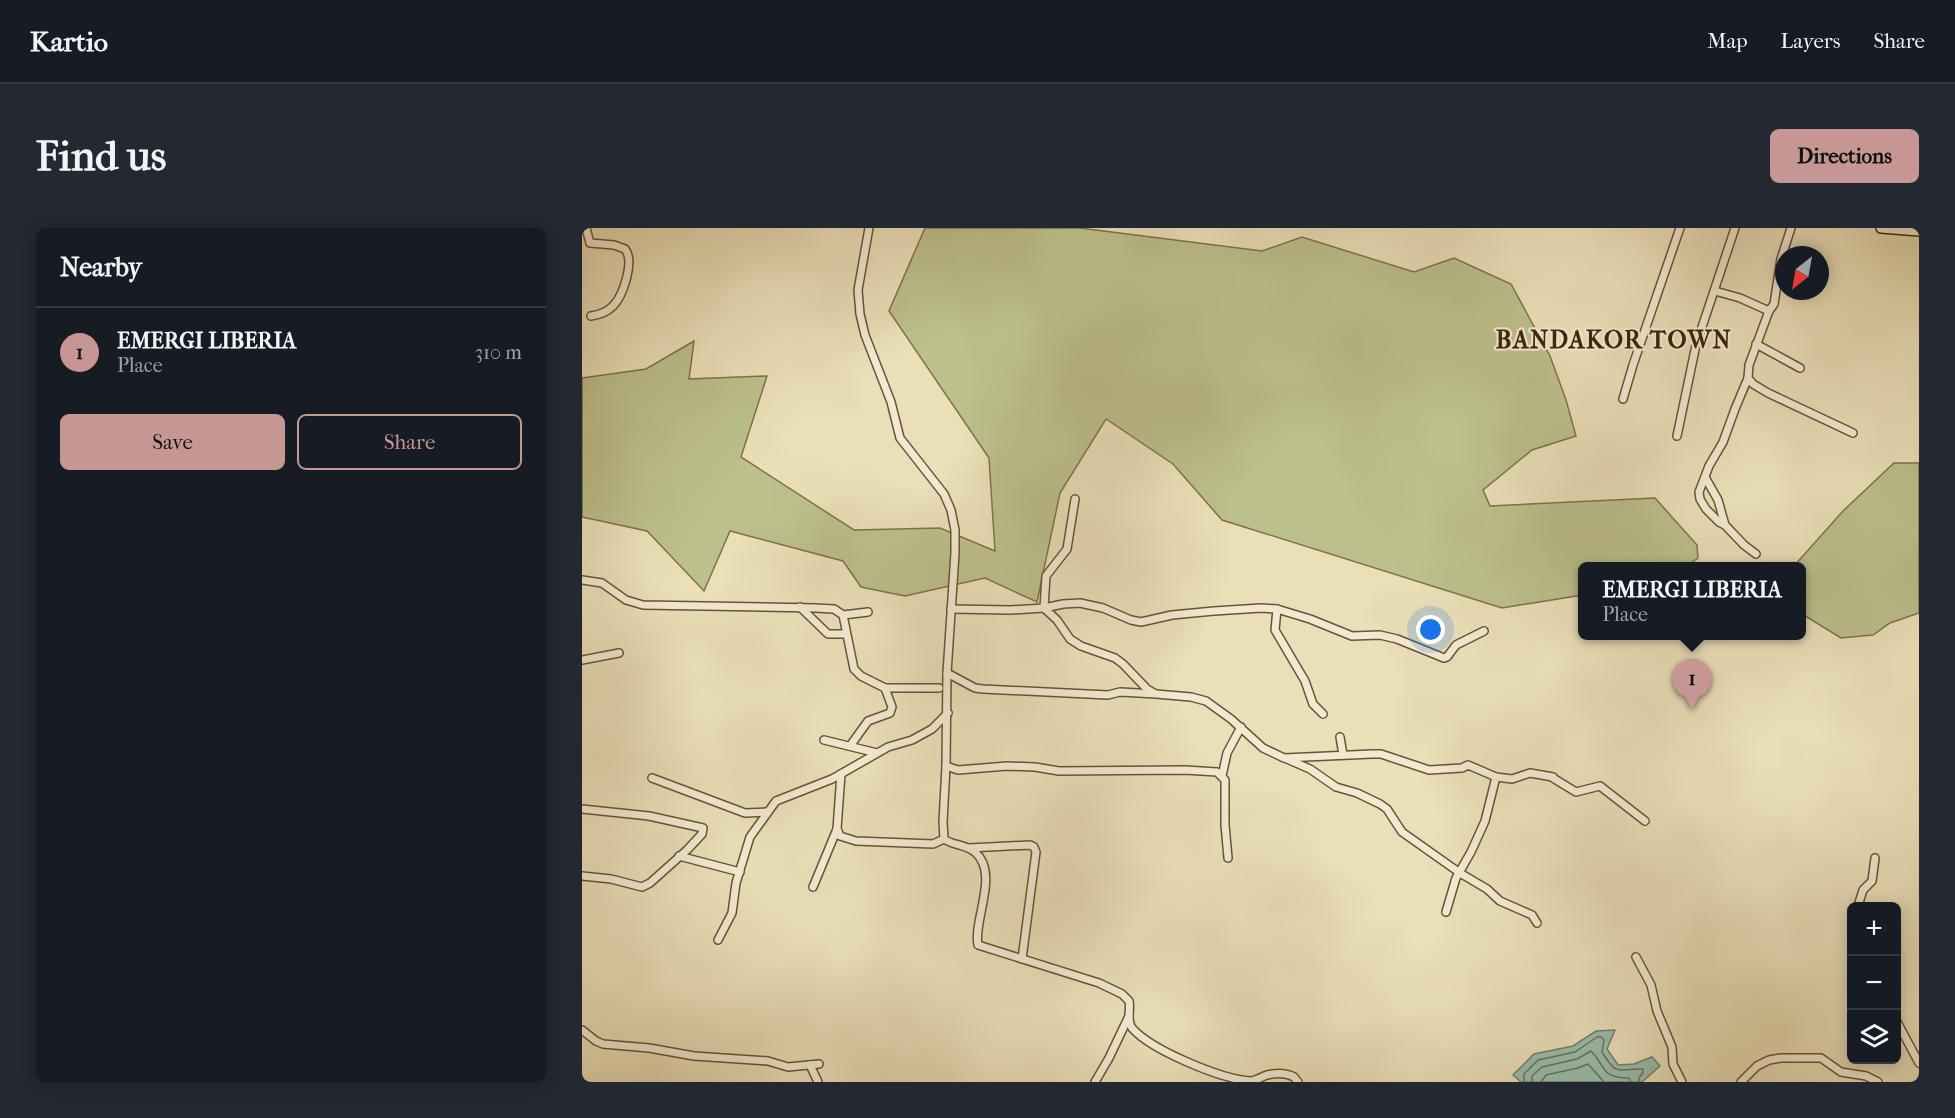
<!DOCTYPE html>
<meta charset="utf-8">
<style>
body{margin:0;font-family:"IM FELL French Canon",serif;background:#242831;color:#f1f3f6}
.controls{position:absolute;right:18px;bottom:18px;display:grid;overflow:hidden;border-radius:9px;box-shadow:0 3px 15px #0003}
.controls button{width:54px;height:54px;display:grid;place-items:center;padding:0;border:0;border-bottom:2px solid #363941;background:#171b24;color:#f1f3f6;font:30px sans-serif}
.compass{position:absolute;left:1193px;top:18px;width:54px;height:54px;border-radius:50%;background:#171b24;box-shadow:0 3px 15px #0003;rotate:211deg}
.you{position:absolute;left:849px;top:402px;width:21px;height:21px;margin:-15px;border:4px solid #fff;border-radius:50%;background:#1a73e8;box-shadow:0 0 0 9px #1a73e833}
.badge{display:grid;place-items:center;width:39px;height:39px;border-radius:50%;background:#c59692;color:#111;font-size:20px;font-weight:700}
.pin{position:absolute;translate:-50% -50px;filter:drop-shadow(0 2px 3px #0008)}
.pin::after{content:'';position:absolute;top:32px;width:21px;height:18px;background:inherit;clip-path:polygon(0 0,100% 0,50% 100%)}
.popup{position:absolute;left:996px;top:334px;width:228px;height:78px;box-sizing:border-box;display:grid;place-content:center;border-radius:9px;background:#171b24;filter:drop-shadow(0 2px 4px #0005);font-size:20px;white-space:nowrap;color:#9ea1a6}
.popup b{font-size:22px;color:#f1f3f6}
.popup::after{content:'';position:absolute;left:50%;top:100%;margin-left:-12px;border:12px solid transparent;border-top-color:#171b24}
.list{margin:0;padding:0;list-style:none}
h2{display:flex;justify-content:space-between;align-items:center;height:78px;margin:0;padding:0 24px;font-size:26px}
h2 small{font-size:20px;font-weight:400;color:#9ea1a6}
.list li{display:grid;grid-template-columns:39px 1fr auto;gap:18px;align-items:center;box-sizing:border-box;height:90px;padding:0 24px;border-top:2px solid #363941}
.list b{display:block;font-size:22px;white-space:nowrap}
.list p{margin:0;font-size:20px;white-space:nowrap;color:#9ea1a6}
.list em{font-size:20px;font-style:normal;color:#9ea1a6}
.actions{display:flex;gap:12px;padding:18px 24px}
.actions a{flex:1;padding:14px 0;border:2px solid #c59692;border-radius:9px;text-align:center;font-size:21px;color:#c59692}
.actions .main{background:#c59692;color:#111}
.icon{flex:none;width:33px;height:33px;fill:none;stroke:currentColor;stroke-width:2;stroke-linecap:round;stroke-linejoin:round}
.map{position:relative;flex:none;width:1337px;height:854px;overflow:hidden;border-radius:9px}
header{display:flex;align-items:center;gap:36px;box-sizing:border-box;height:84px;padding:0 30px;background:#171b24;border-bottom:2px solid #363941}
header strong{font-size:28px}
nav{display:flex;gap:33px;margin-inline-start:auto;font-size:21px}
.intro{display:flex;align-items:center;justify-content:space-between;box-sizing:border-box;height:144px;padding:0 36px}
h1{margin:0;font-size:42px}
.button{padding:15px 27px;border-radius:9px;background:#c59692;color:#111;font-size:21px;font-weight:700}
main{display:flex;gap:36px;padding:0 36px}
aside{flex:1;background:#171b24;border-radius:9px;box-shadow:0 3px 15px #0003}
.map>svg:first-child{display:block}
.green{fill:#bcc08c;stroke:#7e7249;stroke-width:1.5}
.water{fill:#98bdad;stroke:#74806a;stroke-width:1.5}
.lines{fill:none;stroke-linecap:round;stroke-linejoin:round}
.shore{stroke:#6c705a;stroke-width:1.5}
.minor-casing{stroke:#6a5333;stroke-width:10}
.secondary-casing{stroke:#3f2406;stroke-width:12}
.minor{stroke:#f1ead2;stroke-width:7}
.secondary{stroke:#f1ead2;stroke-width:9}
.labels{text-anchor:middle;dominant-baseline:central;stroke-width:4.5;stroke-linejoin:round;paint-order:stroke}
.district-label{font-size:24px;font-weight:bold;letter-spacing:1.5px;fill:#3f2406;stroke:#f1ead2}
</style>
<header>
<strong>Kartio</strong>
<nav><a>Map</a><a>Layers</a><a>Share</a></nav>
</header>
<div class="intro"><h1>Find us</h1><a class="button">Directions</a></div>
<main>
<aside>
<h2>Nearby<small></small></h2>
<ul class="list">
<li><span class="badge">1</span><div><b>EMERGI LIBERIA</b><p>Place</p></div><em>310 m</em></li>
</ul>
<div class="actions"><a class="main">Save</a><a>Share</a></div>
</aside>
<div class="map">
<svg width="1337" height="854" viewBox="0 0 1337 854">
<rect width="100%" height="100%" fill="#eadfb9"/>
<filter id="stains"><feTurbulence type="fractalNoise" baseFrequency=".00333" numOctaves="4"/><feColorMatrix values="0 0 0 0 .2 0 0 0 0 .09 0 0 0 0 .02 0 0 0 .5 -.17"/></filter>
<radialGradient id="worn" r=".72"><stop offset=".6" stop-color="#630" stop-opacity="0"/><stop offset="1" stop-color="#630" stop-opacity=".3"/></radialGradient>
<g class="green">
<path d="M343,0h155l182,23 40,-14 112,35 40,-14 57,26 39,72 16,44 10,36 -44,14 -49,40 7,16 165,-8 42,47 1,13 -11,8h-105v29l-80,13 -280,-88 -49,-56 -67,-45 -46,74 -23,109 -52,-24 -80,18 -44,-9 -18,-26 -113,-30 -26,60 -57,-60 -65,-14v-139l64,-9 48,-28 -5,38 78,-3 -26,81 113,73 86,-2 55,23 -6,-93 -100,-147z"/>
<path d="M1312,235h25v150l-29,10 -17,12 -32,3 -39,-24v-48h-8l49,-55z"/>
</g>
<path class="water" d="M1033,802l-8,19 11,16 16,-1 18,-7 8,9 -18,16h-121l-8,-7 21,-21 39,-8 23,-15z"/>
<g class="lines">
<g class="shore">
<path d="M942,854v-8l14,-14 37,-8 22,-15h4l3,3 -2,12c16,26 15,16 41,17v3l-4,6v4"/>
<path d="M950,854v-6l10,-9 35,-8 14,-8c16,16 9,27 38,27l2,4"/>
<path d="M959,854l5,-7 32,-7 10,-4 16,18"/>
</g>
<g class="minor-casing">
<g id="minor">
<path d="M4,0l4,15 24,2 11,4c10,12 -2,47 -12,57 -6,6 -14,9 -22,10"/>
<path d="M287,0l-11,62 2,24 5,21 26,67 9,36 44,56 7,16 4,20v23l-8,120 -1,93 -3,56 1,17c10,7 21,5 31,13 25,22 -2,67 3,93l121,38 23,11 7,7c2,9 -3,19 3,27 19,22 89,51 118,53 6,0 11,-4 17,-6 9,-2 19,-2 27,2l4,5"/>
<path d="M1209,0l-10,31 -7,45 -5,7 -20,54 -1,13 5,6 15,9 85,40"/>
<path d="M1133,63l25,7 29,13"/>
<path d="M1174,116l44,24"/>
<path d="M1166,150l-13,31 -12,33 -14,24 -10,26 1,7 6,10 13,13 6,3 19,20 12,9"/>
<path d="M1041,171l10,-34 47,-137"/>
<path d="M1095,208l19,-91 39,-117"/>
<path d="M1123,249l13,23 7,25"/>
<path d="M493,271l-8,50 -21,27 -2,32 13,12 13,19 11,7 34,12 8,6 24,25 7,4"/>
<path d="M0,352l20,3 24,17 17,5 172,3 19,1 9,6 11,54 7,7 24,12 7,19 -2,6 -22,8 -18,25"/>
<path d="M218,379l28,27h18"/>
<path d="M369,381l59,1 34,-2 19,-4 17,-1 23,5 28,12 10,2 31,-7 42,-4 47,-3 16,1 33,10 42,17 28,-1 17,4 47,19 3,-1 9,-12 28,-14"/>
<path d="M695,381l-2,21 30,51 8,23 10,10"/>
<path d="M261,387l25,-3"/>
<path d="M0,432l37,-7"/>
<path d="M365,445l28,15 8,1 125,6 12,-3 36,2 35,3 15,4 25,18 32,29 21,10 88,-4h9l48,16 33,-2 6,-3 28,12 16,2 18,-6 23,4"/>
<path d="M303,460h54"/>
<path d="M758,509l3,18"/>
<path d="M242,512l53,13"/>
<path d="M705,531l23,10 26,18 21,6 23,11 7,5 15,23 58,41 27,16 13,12 32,14 5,8"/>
<path d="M364,538l12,4 49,-4 28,1 24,4 126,-1 32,2 8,8v45l3,33"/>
<path d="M640,548l5,-23 14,-26"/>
<path d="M70,550l93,35 22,-1"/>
<path d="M971,550l23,14 24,-6 45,35"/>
<path d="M0,581l67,7 54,12 -1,6 -15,16 -37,33 -8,4 -31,-8 -29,-3"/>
<path d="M255,601l3,7 16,5 77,3 11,-5"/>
<path d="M387,620l61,-3 4,2 2,5 -14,107"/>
<path d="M97,628l61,16"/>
<path d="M231,659l24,-58 4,-55"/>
<path d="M1276,678l5,-16 9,-9 3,-23"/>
<path d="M864,684l10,-34 15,-26 14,-31 11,-44"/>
<path d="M1270,687v3"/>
<path d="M136,712l14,-27 4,-30 14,-46 26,-36 56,-22 56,-32 24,-7 20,-11 16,-16"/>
<path d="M1054,729l15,28 6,26 15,36 1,17 9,18"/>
<path d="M1314,792l23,43"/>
<path d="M0,802l14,11 7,3 46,4 45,8 74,5 20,6 31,-3"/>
<path d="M228,837l8,17"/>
<path d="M513,854l14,-24 20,-42"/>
<path d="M1159,854l16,-16 12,-6 12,-2h40l20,14 25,4 12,6"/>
</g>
</g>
<g class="secondary-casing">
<path id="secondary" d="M1299,0l38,3"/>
</g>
<use href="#minor" class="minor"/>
<use href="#secondary" class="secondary"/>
</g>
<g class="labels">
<g class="district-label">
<text x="1032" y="112">BANDAKOR TOWN</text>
</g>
</g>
<rect width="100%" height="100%" filter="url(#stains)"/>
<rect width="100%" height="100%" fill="url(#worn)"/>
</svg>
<div class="controls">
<button>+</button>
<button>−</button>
<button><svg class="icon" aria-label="layers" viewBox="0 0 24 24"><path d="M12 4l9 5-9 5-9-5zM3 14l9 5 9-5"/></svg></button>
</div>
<svg class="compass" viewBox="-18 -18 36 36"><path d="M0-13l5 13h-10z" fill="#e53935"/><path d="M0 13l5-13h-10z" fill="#9ea1a6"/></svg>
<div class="you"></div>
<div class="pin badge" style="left:1110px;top:481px">1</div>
<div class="popup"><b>EMERGI LIBERIA</b>Place</div>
</div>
</main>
